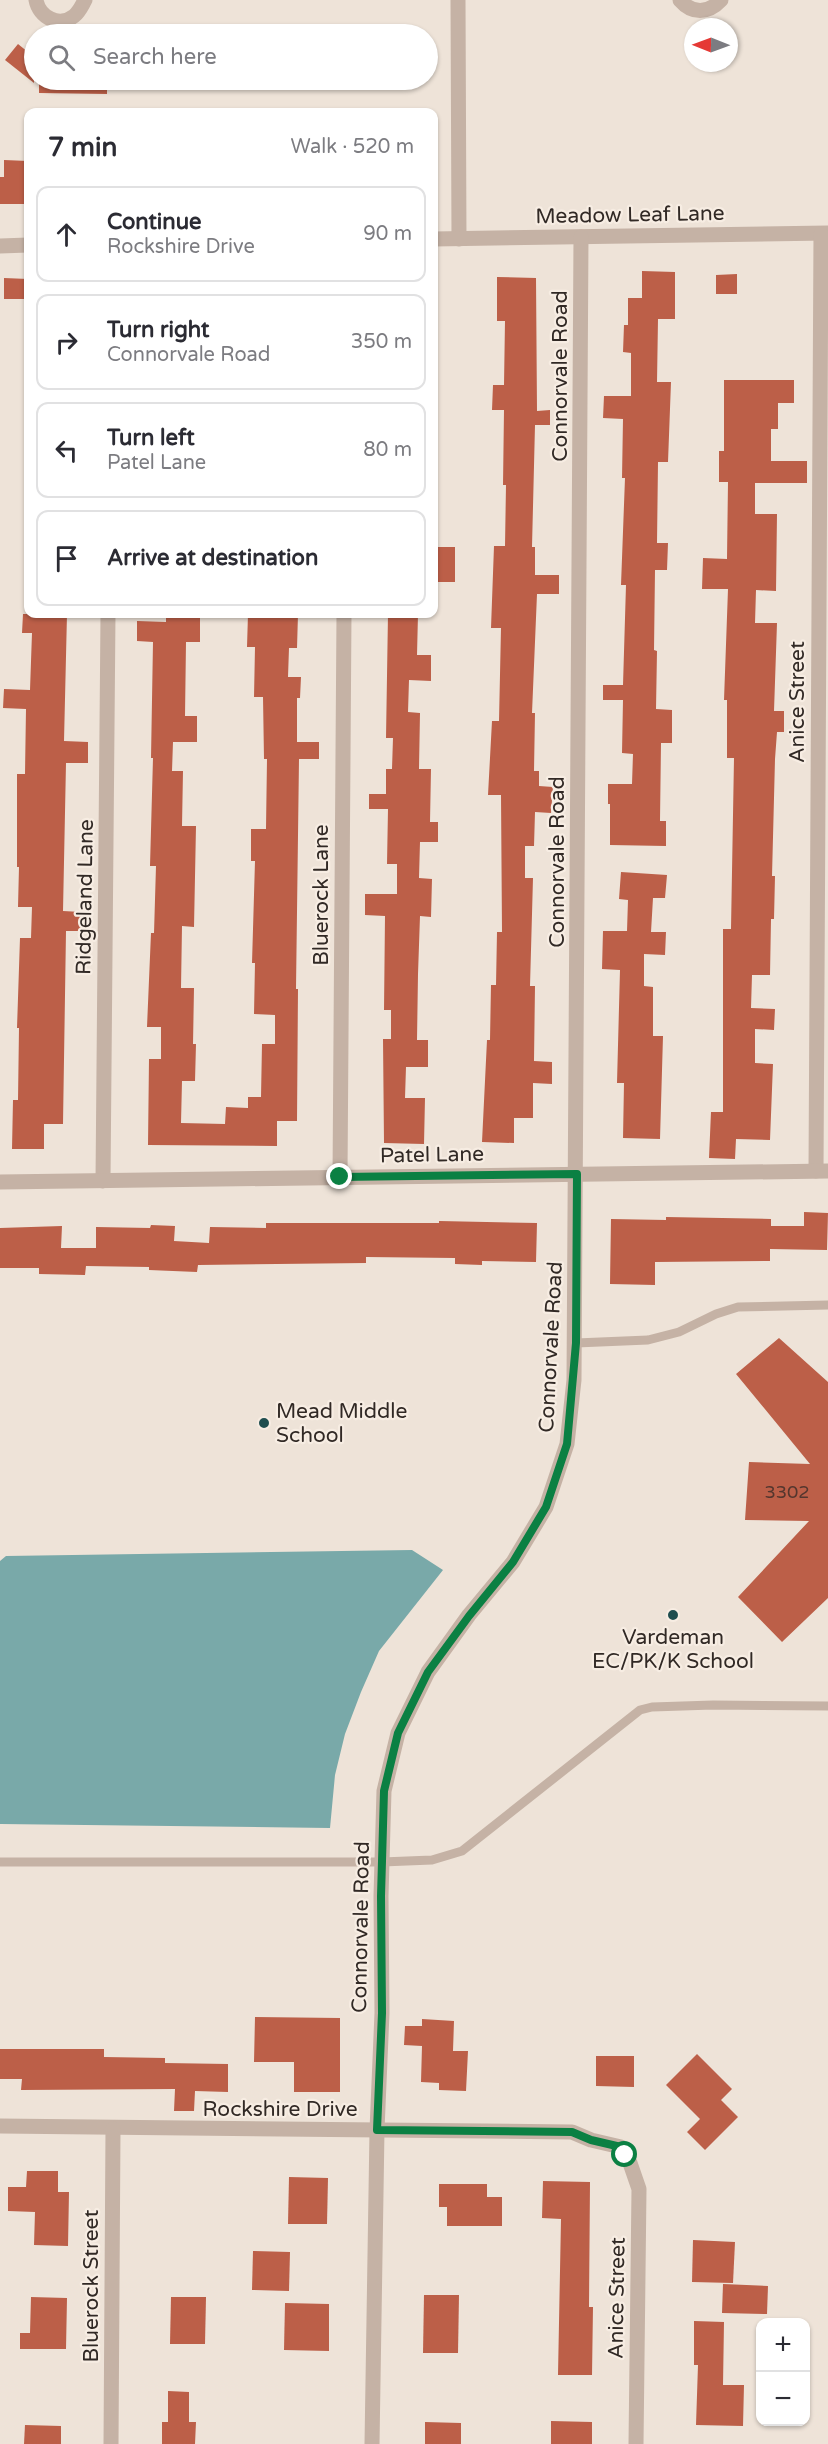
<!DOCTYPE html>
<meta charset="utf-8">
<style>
body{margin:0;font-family:"Varela Round",sans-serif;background:#f7f7f7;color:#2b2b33}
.controls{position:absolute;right:18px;bottom:18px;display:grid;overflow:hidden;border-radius:12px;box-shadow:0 2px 4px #0004}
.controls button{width:54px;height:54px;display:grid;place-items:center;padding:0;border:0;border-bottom:2px solid #e1e1e2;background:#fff;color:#2b2b33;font:30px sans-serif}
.compass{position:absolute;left:684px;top:18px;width:54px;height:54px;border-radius:50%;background:#fff;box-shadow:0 2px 4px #0004;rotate:271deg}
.stop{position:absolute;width:18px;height:18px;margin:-14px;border:4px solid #0b8043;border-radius:50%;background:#fff}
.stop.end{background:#0b8043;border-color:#fff;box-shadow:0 2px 6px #0008}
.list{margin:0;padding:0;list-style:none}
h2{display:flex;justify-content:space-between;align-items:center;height:78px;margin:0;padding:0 24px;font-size:26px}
h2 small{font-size:20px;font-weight:400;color:#7c7c81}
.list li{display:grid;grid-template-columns:39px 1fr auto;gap:18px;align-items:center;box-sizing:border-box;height:96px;margin:0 12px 12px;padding:0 12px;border:2px solid #e1e1e2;border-radius:12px}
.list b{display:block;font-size:22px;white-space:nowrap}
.list p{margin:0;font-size:20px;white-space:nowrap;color:#7c7c81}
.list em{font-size:20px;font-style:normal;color:#7c7c81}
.icon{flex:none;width:33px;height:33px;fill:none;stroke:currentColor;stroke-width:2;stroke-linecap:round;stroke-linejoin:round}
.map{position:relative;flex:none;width:828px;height:2444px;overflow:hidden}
.search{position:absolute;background:#fff;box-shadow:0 2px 4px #0004;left:24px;top:24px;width:414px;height:66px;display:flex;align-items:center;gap:15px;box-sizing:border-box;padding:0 21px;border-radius:33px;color:#7c7c81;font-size:22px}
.panel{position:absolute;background:#fff;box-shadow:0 2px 4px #0004;left:24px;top:108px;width:414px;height:510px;border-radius:12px}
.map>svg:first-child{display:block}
.water{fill:#79a9a9}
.building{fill:#bc5f48}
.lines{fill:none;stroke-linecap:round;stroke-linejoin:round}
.lane{stroke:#c5b2a5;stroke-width:9}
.street{stroke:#c5b2a5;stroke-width:15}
.route{stroke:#0b8043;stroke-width:8}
.poi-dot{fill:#1f4e4f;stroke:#f7ede3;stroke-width:2}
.labels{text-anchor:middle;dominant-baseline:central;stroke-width:4.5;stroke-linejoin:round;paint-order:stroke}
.number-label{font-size:18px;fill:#54362e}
.street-label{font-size:21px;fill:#312925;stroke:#f7ede3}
.poi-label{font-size:21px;fill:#312925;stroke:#f7ede3;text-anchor:start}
</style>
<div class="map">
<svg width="828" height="2444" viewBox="0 0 828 2444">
<rect width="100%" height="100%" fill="#eee3d8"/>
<path class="water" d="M412,1550l31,20 -64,81 -18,41 -16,42 -10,41 -5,53 -330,-4v-263l6,-5z"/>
<g class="building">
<path d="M18,44l16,13v26l-29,-23z"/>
<path d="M39,80h68v14l-68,-1z"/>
<path d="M4,160l24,1 -1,43h-27v-27h4z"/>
<path d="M642,271l33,1v47h-17l-1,63h14l-3,80h-10l-1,81h11l-1,27h-12l-1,80 3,1 -1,58 16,1v33h-11l-1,78h6v25l-56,-1v-41h-2v-20h24l1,-30 -11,-1 1,-53h-20v-15h20l3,-100h-5l4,-107h-3l1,-59 -20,-1 1,-22h27v-43l-8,-1 1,-27h4v-27h14z"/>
<path d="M737,274v20h-21v-19z"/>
<path d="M497,277l39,1 1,133 13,-1v15h-15l-3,122h3v28h24v19h-22l-5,119h3l-1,58h5v15l14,1 -2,26 -16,-1 -1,34h-9v32h8l-3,108h5l-1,75 18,1v22l-19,-1v35h-19v25l-32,-1 5,-102h3l1,-55h5l1,-53h5l-1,-137h-13l4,-74h7l2,-93h-10l3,-82h11l1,-61h-3l1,-75h-12l1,-25h11l1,-64h-8z"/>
<path d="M4,278l24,1v20h-24z"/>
<path d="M724,380h70v23h-16v26h-7v32h36v22h-52v31h22l-1,77 -20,-1 -1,33h22l-3,88h10v21h-7l-2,27 -3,117h3l-1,43h-3l-1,56h-18l-1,33 24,1 -1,21 -19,-1v34l18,1 -3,76 -34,-1 -1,20 -26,-1 2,-46h12v-183h8l3,-171h-7v-58h-3l4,-111h-26l1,-31 24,1 1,-77h-9v-31h5z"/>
<rect x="434" y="547" width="21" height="35"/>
<path d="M23,614h44l-3,127 24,1v21h-22l-3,148 18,1v19h-15l-3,193h-19v25h-32l1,-49h5l1,-72h-2l3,-90h11l1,-31h-14l1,-40h-2v-93h8l1,-65 -23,-1 1,-19 26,1 2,-57h-10z"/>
<path d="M166,614h34v28h-14l-1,74h12v26h-24l-1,29h11l-1,55h14l-2,101 -12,-1 -1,62h13l-1,56h3l-1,37h-13l-1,42 44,1 1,-17 22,1v-11h13l1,-53h13v-29l-21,-1 1,-51h-3l3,-102h-4v-32h15l1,-70h-3l-1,-62h-9l1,-50h-8l1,-33h50l-1,34h-8l-1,29h13l-1,21h-3v44h22v17h-20l-3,230h2l-1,132h-20v25l-129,-1 1,-86h12v-32h-14l4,-94h3l2,-67h-6l3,-108h-2l2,-116 -16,-1v-20l29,1z"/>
<path d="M388,614h30l-1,41h14v26l-22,-1 -1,32 12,1 -1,56h12l-1,53h8v20h-18l-1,36 13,1 -1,38 -11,-1 -2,58 -1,66h11v27h-22l-1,31h20l-1,46 -40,-1 -1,-104h8v-29h-7l1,-94 -20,-1v-21h32v-30h-10l1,-55h-19v-15h17v-25h6l1,-31h-7z"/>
<path d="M621,872l46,3 -2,23h-12l-2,34h15l-1,23 -21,-1v32l9,1v49h10l-3,103 -37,-1 1,-55h-7l3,-113 -18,-1 1,-38h24l1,-31 -9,-1z"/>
<path d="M804,1212l24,1 -1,37 -57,-1v12l-115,1v23l-45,-1 1,-65 55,1v-3l105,2v7h33z"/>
<path d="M439,1221l98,2 -1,39 -54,-1v4l-27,-1v-6l-89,-1v6l-168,2 -1,7 -48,-2v-3l-63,-1 -1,9 -46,-1v-6h-39v-40l62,-2 -1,22h35v-21l54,1 1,-3 24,1 -1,15 35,2 1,-16 56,1v-5h173z"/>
<path d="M779,1338l49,44v216l-46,44 -44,-45 71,-76 -64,-1 4,-58 61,2 -74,-90z"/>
<path d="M255,2017l85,1v74h-46v-30h-40z"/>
<path d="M422,2019l32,2 -1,30h15l-2,40 -27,-1v-7l-18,-1 1,-36 -18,-1 1,-19h17z"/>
<path d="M0,2049h104v8l61,1v5l63,1v28l-33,-1 -1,20h-20l1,-22 -154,1 1,-11h-22z"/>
<path d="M697,2054l35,35 -11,11 17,17 -33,33 -18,-18 13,-13 -34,-34z"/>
<path d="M596,2056h38v31l-38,-1z"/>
<path d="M27,2171h31v21h11l-1,54 -34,-1 1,-33 -27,-1v-24h18z"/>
<path d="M289,2177l39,1 -1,46h-39z"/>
<path d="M543,2181l47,1 -1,125h4l-1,68h-34l3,-156 -19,-1z"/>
<path d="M439,2184h48v13h15v29h-55v-19h-8z"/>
<path d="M693,2240l42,2 -2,41 -41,-1z"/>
<path d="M253,2251l37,1 -1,39 -37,-1z"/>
<path d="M723,2284l45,2 -1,28 -45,-1z"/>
<path d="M424,2295h35l-1,58h-35z"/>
<path d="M31,2297l36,1 -1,51h-46v-16h10z"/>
<path d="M171,2297h35l-1,47h-35z"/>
<path d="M285,2303l44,1v47l-45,-1z"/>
<path d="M694,2321l30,1 -1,63h21l-1,41 -47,-1 2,-60h-4z"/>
<path d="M168,2391l21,1v30h7l-1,22h-33v-22h6z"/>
<path d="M551,2421l41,1v22h-41z"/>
<path d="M425,2422l36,1v21h-36z"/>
<path d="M25,2425l36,1v18h-37z"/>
</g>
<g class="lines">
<g class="lane">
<path d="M576,1343l72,-3 31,-8 37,-18 22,-7 90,-2"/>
<path d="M0,1862h382l50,-2 30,-9 178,-141 12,-3 61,-2 115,1"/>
</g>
<g class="street">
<path d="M36,0c3,17 23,28 38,16 6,-5 8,-11 11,-16"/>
<path d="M458,0l1,239"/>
<path d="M680,0c12,14 28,14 41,0"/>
<path d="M434,239l394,-6"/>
<path d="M0,246l28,-1"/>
<path d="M816,1171l5,-937"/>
<path d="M340,1177l4,-563"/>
<path d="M103,1181l5,-567"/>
<path d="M0,1182l828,-11"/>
<path d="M0,2126l572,6 19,8 30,7 9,16 9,26 -3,255"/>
<path d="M111,2444l2,-315"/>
<path d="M372,2444l5,-314 5,-117 -1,-117 3,-105 14,-58 30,-61 41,-57 44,-53 33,-55 21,-63 7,-64 7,-1143"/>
</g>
</g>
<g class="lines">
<path class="route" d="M340,1177l237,-3 -1,169 -9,101 -21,63 -33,55 -44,54 -41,56 -30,61 -14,58 -3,105 1,117 -5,117 195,2 19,8 30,7 4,8"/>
</g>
<g class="poi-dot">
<circle cx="264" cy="1423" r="6"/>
<circle cx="673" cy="1615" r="6"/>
</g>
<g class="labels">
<g class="number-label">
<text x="787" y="1492">3302</text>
</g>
<g class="street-label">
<text transform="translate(630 215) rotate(-1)">Meadow Leaf Lane</text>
<text transform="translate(560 376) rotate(-90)">Connorvale Road</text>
<text transform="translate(797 702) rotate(-90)">Anice Street</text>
<text transform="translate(557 862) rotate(-90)">Connorvale Road</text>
<text transform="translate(321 895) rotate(-90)">Bluerock Lane</text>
<text transform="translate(85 897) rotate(-89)">Ridgeland Lane</text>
<text transform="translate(432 1155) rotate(-1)">Patel Lane</text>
<text transform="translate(551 1347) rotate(-87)">Connorvale Road</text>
<text transform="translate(361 1927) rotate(-89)">Connorvale Road</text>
<text x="280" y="2109">Rockshire Drive</text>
<text transform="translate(91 2286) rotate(-90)">Bluerock Street</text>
<text transform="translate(617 2298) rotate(-89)">Anice Street</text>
</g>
<g class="poi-label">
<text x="276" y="1411">Mead Middle<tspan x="276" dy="24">School</tspan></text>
<text x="673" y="1637" text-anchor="middle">Vardeman<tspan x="673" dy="24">EC/PK/K School</tspan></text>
</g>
</g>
</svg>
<div class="controls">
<button>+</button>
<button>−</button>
</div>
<svg class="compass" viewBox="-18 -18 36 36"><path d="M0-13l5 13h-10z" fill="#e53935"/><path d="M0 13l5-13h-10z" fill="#7c7c81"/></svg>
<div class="stop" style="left:625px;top:2155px"></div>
<div class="stop end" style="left:340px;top:1177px"></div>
<div class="search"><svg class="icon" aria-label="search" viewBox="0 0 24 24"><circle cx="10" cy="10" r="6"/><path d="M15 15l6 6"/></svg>Search here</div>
<section class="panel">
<h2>7 min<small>Walk · 520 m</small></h2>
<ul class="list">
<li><svg class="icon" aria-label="ahead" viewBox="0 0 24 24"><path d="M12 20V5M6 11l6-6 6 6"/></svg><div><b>Continue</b><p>Rockshire Drive</p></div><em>90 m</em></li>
<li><svg class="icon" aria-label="right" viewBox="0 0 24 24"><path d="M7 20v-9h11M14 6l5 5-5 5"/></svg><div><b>Turn right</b><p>Connorvale Road</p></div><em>350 m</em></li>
<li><svg class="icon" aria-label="left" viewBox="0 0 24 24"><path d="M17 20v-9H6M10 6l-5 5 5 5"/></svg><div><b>Turn left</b><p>Patel Lane</p></div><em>80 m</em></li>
<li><svg class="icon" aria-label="arrive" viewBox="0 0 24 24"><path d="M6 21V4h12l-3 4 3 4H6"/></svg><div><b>Arrive at destination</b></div></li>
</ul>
</section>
</div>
